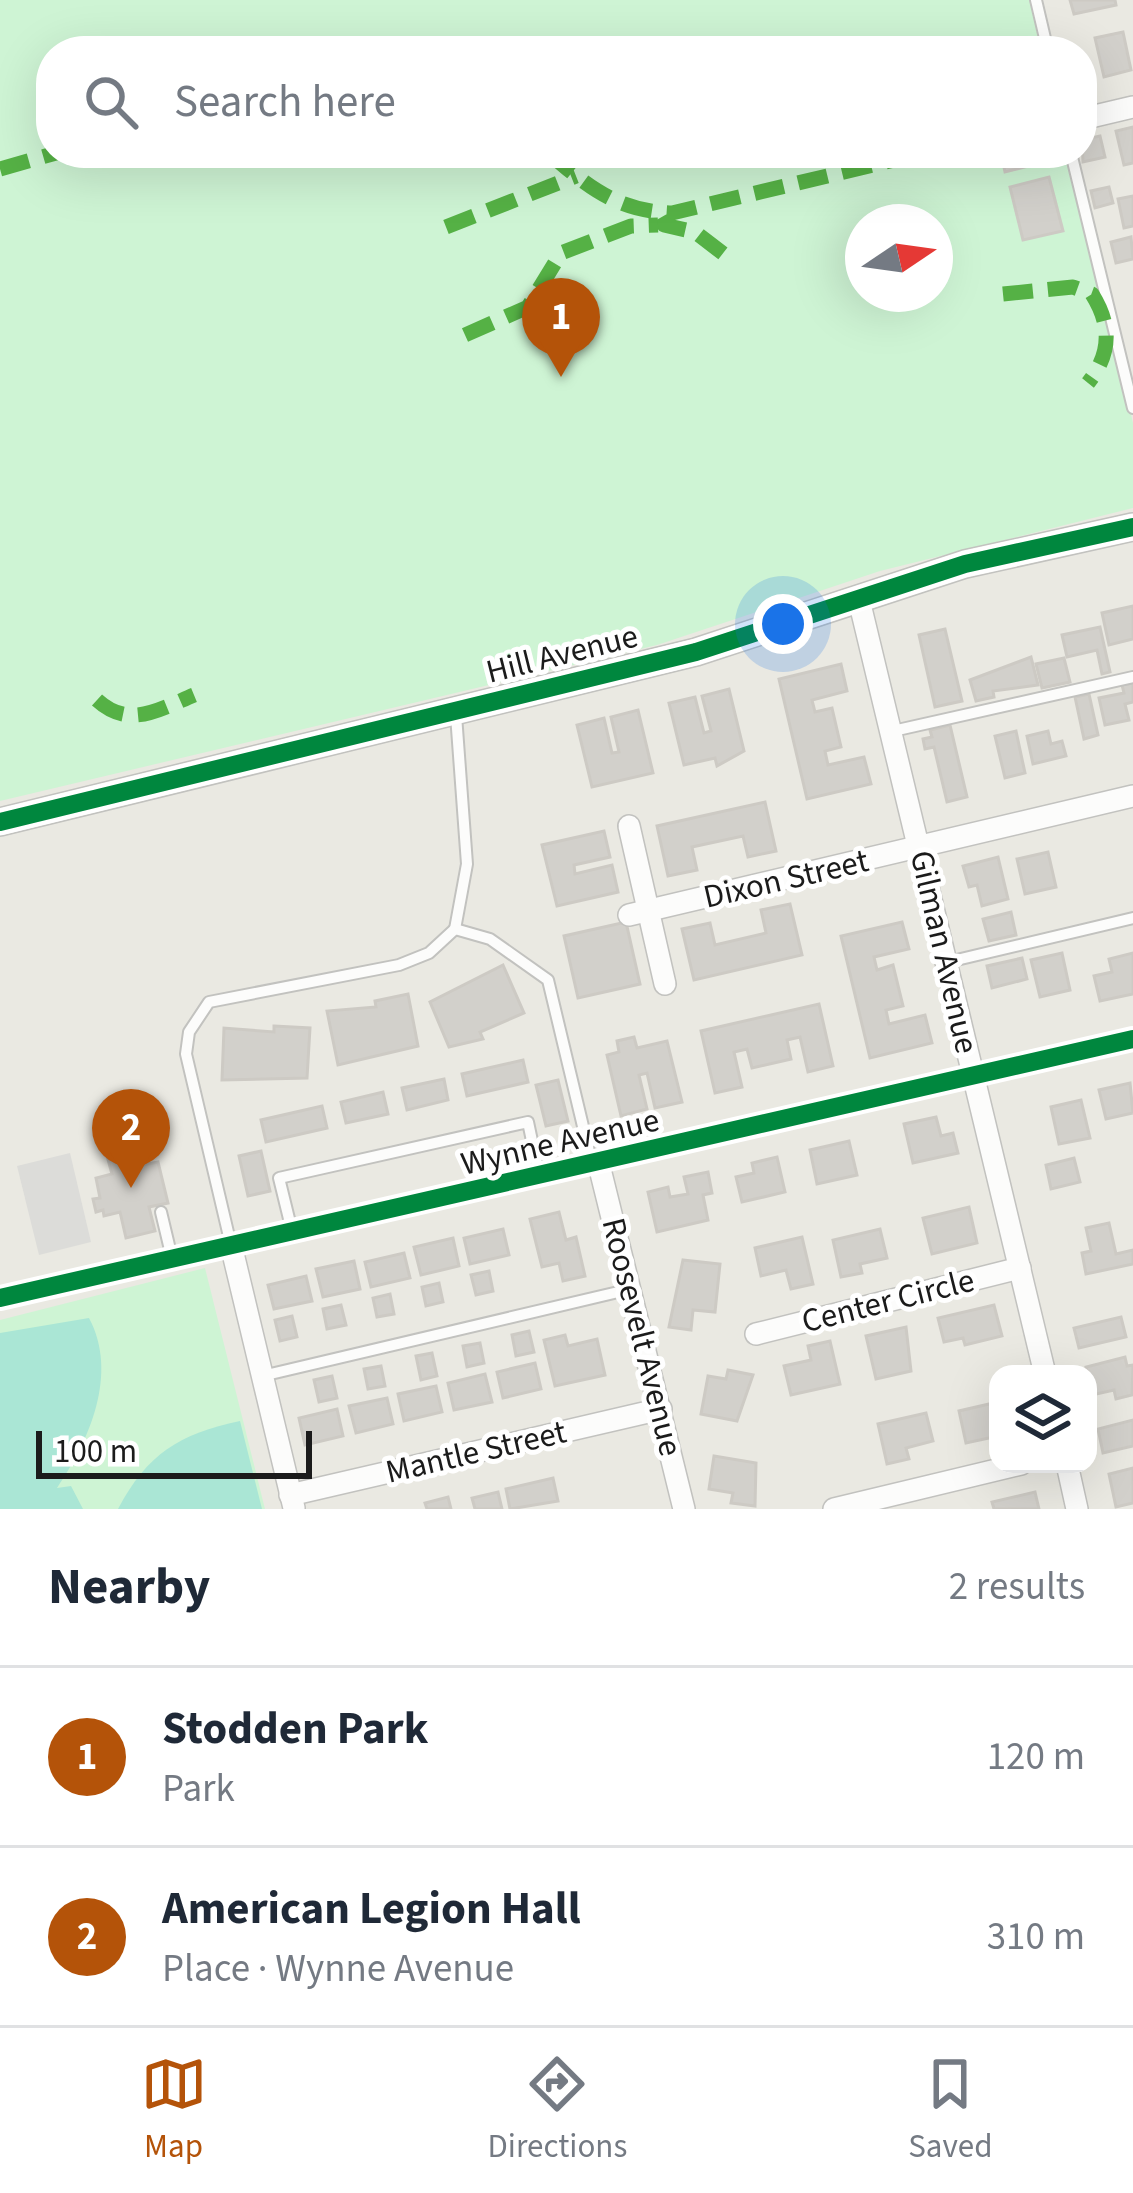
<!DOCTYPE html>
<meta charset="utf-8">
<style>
body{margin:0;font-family:"Source Sans 3",sans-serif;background:#f2f2f3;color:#1f2937}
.controls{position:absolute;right:36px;bottom:36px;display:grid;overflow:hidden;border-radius:24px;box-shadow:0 12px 48px #0002}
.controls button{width:108px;height:108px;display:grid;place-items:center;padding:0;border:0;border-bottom:3px solid #e0e1e3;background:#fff;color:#1f2937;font:60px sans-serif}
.compass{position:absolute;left:845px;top:204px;width:108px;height:108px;border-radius:50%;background:#fff;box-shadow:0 12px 48px #0002;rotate:77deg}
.scale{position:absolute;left:36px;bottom:30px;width:276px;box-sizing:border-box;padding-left:12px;border:6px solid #1b1b1b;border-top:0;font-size:33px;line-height:42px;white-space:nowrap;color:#1b1b1b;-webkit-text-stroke:9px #fff;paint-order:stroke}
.you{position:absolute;left:783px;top:624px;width:42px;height:42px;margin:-30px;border:9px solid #fff;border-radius:50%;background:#1a73e8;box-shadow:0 0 0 18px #1a73e833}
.badge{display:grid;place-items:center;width:78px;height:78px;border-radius:50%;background:#b45309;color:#fff;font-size:39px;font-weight:700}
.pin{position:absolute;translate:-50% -99px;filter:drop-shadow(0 3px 6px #0008)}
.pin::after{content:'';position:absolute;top:63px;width:42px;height:36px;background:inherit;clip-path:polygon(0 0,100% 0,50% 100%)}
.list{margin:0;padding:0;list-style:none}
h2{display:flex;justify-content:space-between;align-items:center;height:156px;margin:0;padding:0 48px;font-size:51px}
h2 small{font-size:39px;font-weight:400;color:#747a83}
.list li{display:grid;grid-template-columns:78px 1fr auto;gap:36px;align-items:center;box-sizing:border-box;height:180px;padding:0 48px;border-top:3px solid #e0e1e3}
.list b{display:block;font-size:45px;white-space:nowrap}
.list p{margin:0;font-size:39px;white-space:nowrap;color:#747a83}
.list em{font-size:39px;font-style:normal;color:#747a83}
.icon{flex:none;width:66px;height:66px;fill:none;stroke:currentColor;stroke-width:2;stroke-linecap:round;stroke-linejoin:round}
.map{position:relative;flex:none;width:1133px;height:1509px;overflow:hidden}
.search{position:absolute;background:#fff;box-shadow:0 12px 48px #0002;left:36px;right:36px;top:36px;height:132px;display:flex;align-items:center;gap:30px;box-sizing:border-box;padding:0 42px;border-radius:48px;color:#747a83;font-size:45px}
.sheet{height:516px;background:#fff}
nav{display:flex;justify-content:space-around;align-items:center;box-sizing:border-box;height:168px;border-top:3px solid #e0e1e3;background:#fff;font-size:33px;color:#747a83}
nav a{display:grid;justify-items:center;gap:6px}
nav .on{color:#b45309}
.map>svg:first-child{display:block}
.park{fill:#cef4d4;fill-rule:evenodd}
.pitch{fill:#aae6d5}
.parking{fill:#dcdcd9}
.water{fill:#b3cfe0}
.building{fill:#d2d0cb;stroke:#cdcac4;stroke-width:3}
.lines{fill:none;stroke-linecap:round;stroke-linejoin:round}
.service-casing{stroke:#c2c2bf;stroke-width:14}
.minor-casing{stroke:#c2c2bf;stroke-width:24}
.tertiary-casing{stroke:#c2c2bf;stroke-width:30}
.service{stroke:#fcfcfb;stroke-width:10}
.minor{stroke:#fcfcfb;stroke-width:21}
.tertiary{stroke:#fcfcfb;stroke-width:27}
.quiet{stroke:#55b145;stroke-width:15;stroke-dasharray:30 15;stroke-linecap:butt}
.cycleway-casing{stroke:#fff;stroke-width:26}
.cycleway{stroke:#00873e;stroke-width:18}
.labels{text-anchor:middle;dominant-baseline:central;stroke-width:10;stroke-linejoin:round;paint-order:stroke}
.street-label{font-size:33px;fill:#1b1b1b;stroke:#fff}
</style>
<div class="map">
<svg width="1133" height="1509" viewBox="0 0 1133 1509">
<rect width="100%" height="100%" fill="#eae9e2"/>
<g class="park">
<path d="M0,0h1030l13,51h-992v102h1017l65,270v85l-253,63 -223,74 -657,156zM863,222h72v72h-72z"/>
<path d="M205,1268l60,241h-265v-189z"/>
</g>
<g class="pitch">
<path d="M89,1318c30,56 0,123 -32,170l14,-2 12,23h-83v-176z"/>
<path d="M240,1421l22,88h-144c29,-55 61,-75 122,-88z"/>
</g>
<path class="parking" d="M70,1153l21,89 -52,13 -22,-89z"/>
<path class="water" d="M402,38l20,4 9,9h-86l25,-10z"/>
<g class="building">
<path d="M1070,0h45l1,5 -42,9z"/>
<path d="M1123,32l8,38 -27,7 -9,-39z"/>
<path d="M1133,127v36l-9,2 -8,-34z"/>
<path d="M1100,136l5,21 -22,5 -1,-22z"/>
<path d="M1001,153h34l2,11 -32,8z"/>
<path d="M1049,177l14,54 -40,9 -13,-53z"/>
<path d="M1109,187l4,16 -18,5 -4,-17z"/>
<path d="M1133,196v30l-9,2 -6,-29z"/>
<path d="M1131,237l2,22 -17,4 -5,-21z"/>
<path d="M1133,606v33l-24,6 -7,-32z"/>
<path d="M1100,627l10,45 -8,2 -5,-24 -30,7 -5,-22z"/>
<path d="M945,629l17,72 -27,6 -16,-72z"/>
<path d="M1031,657l7,28 -45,6 1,6 -18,4 -6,-21z"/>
<path d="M1064,658l6,24 -28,6 -6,-24z"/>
<path d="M841,664l6,27 -35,9 3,12 17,-4 9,39 -16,4 3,14 36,-8 7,27 -64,15 -28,-120z"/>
<path d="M1133,683v19l-8,2 4,16 -24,5 -6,-27 25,-5 -2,-8z"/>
<path d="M729,689l15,62 -27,15 -2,-8 -31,7 -15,-62 26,-6 9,36 7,-2 -9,-35z"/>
<path d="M1089,694l9,41 -14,4 -9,-42z"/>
<path d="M638,710l15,63 -61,14 -15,-62 27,-7 8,35 7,-1 -8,-35z"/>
<path d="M950,725l17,72 -20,5 -13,-55 -9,2 -2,-10 9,-2 -2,-7z"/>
<path d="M1016,731l9,42 -20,5 -10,-42z"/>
<path d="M1048,731l3,13 11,-3 4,15 -33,8 -6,-28z"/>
<path d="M765,802l11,49 -28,6 -5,-21 -51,11 5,23 -29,6 -11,-50z"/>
<path d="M604,831l6,26 -36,8 1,9 37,-9 6,27 -61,14 -15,-61z"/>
<path d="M1048,852l8,35 -31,7 -8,-35z"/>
<path d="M998,857l10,42 -26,7 -5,-21 -8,2 -6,-21z"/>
<path d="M790,904l12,51 -108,25 -12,-51 28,-6 5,22 51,-12 -5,-23z"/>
<path d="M1011,912l5,23 -27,6 -6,-22z"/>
<path d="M626,922l14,62 -62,14 -14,-62z"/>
<path d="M902,922l7,27 -35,8 3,13 16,-5 10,41 -17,4 3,14 36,-9 7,28 -62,15 -29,-122z"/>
<path d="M1062,953l8,37 -30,7 -9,-37z"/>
<path d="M1133,953v41l-33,7 -6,-25 18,-4 -3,-13z"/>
<path d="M1022,958l5,21 -35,9 -5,-22z"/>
<path d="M503,965l21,48 -44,19 3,7 -34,8 -19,-45z"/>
<path d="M408,994l10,52 -80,19 -11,-54 49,-4 -1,-6z"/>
<path d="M819,1004l14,62 -25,6 -8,-35 -13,3 4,19 -39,9 -5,-19 -13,3 8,35 -27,6 -14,-62z"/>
<path d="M274,1026l36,2 -3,50 -85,2 2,-52 50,4z"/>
<path d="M634,1037l3,11 30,-7 15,61 -27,6 -8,-35 -8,2 8,34 -26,7 -14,-61 12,-3 -2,-11z"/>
<path d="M523,1060l5,22 -61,14 -5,-22z"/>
<path d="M444,1079l4,21 -41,10 -5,-22z"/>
<path d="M558,1080l10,41 -22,5 -10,-41z"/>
<path d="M1130,1083l3,30 -27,6 -7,-29z"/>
<path d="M383,1092l5,22 -42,9 -5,-21z"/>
<path d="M1081,1100l9,38 -31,6 -8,-37z"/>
<path d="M322,1106l5,22 -61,14 -5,-22z"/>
<path d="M936,1117l5,19 12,-3 5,20 -45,10 -9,-39z"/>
<path d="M849,1141l8,34 -40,9 -7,-34z"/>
<path d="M137,1145l5,20 16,-3 10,41 -19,4 6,24 -29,7 -6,-26 -16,4 -1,-6 -7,2 -3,-13 7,-1 -4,-20 16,-4 -6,-22z"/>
<path d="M261,1151l9,40 -22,5 -9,-40z"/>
<path d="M777,1157l8,35 -43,10 -6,-25 18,-4 -2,-10z"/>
<path d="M1074,1158l6,24 -29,7 -5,-24z"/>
<path d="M708,1172l4,21 -9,2 5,25 -51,12 -9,-40 20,-5 2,10 18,-3 -4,-17z"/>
<path d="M969,1207l8,36 -45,11 -9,-36z"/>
<path d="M559,1212l7,28 10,-3 9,39 -22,5 -4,-18 -17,4 -12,-48z"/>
<path d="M1109,1223l7,31 17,-4v14l-47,10 -4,-21 9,-2 -5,-23z"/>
<path d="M503,1229l6,26 -39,9 -6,-26z"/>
<path d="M880,1229l7,29 -27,6 2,9 -21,4 -8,-37z"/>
<path d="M802,1237l11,47 -22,5 -5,-19 -25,6 -6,-28z"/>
<path d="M453,1238l6,28 -38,9 -7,-28z"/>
<path d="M404,1253l6,25 -39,9 -6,-25z"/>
<path d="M683,1260l37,4 -5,48 -22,-2 -2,20 -22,-3z"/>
<path d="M354,1261l6,28 -37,8 -7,-28z"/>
<path d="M489,1271l4,20 -17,4 -5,-20z"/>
<path d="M306,1276l6,25 -38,8 -6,-24z"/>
<path d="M439,1283l4,19 -17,4 -4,-19z"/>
<path d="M390,1294l4,20 -17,3 -4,-19z"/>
<path d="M341,1305l5,20 -19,4 -4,-20z"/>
<path d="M994,1305l8,31 -37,9 -2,-7 -19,4 -6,-24z"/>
<path d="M292,1316l5,21 -17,4 -5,-21z"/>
<path d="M1121,1317l5,20 -47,11 -5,-20z"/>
<path d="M906,1327l5,44 -35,8 -10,-43z"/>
<path d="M529,1331l5,21 -18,4 -4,-21z"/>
<path d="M565,1335l3,11 29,-7 8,36 -50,11 -11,-46z"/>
<path d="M830,1341l10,43 -49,11 -7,-29 27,-6 -3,-14z"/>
<path d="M480,1343l4,20 -17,4 -4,-21z"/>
<path d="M432,1353l5,23 -16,4 -5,-24z"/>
<path d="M1125,1357l2,9 6,-1 -1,30 -16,4 -2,-9 -22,5 -6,-28z"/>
<path d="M535,1363l6,26 -38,9 -6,-26z"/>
<path d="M381,1366l4,20 -17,3 -4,-20z"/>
<path d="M728,1370l25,5 -16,46 -36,-7 7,-38 18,3z"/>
<path d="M485,1374l7,28 -38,8 -6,-27z"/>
<path d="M332,1376l5,22 -18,4 -5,-22z"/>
<path d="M436,1386l6,26 -38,9 -6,-27z"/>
<path d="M387,1398l6,26 -37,9 -7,-27z"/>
<path d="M998,1402v34l-32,7 -7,-32z"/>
<path d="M337,1409l6,27 -38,9 -6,-27z"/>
<path d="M926,1413l7,28 -27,7 3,11 -22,5 -9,-40z"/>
<path d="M1133,1420v26l-30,7 -5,-24z"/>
<path d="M714,1456l42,7 -1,43 -24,-3 2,-10 -24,-4z"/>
<path d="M1133,1468v35l-17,4 -7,-33z"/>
<path d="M553,1478l5,23 -48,8 -4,-20z"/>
<path d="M498,1492l4,17h-27l-3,-11z"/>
<path d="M1035,1492l4,17h-45l-2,-7z"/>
<path d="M448,1497l3,12h-24l-2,-6z"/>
</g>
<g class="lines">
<g class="service-casing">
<g id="service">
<path d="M1036,0l12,51"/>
<path d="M1071,153l62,255"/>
<path d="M893,731l240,-54"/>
<path d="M455,929l12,-65 -11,-149"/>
<path d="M948,962l185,-44"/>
<path d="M161,1212l11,46"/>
<path d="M292,1231l-13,-53 249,-56 11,52"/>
<path d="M231,1245l-45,-191 3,-22 20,-30 190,-37 30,-12 26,-24 35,10 58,41 44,184"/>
<path d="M262,1376l369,-87"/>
</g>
</g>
<g class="minor-casing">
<g id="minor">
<path d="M1082,119l51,-12"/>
<path d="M859,600l186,774"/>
<path d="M629,826l36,158"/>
<path d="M629,915l504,-119"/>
<path d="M599,1165l85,344"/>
<path d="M231,1245l63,263"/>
<path d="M0,1298l1133,-259"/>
<path d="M756,1334l264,-66"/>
<path d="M1067,1464l10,45"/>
<path d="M290,1495l371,-86"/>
<path d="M834,1509l187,-45"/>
</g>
</g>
<g class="tertiary-casing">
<path id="tertiary" d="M0,822l696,-170 269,-88 168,-37"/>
</g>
<use href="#service" class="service"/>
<use href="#minor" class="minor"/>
<use href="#tertiary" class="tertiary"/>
<g class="quiet">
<path d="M549,153c40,35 69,58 123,60l235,-56"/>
<path d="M0,169l56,-16"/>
<path d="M660,218l4,7 31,7 34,26"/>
<path d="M446,227l130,-51"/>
<path d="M1003,294l70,-7 19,7c20,32 19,60 -4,89"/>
<path d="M465,335l63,-28 33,-54 70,-27 27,-1"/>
<path d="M97,700c32,29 61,10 97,-5"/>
</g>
<g class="cycleway-casing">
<g id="cycleway">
<path d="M0,822l696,-170 269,-88 168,-37"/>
<path d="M0,1298l1133,-259"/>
</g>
</g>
<use href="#cycleway" class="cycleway"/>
</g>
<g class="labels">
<g class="street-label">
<text transform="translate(562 654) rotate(-14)">Hill Avenue</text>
<text transform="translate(786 879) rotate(-13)">Dixon Street</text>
<text transform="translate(944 952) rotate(77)">Gilman Avenue</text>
<text transform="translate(560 1142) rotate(-13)">Wynne Avenue</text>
<text transform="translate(888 1301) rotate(-14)">Center Circle</text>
<text transform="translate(642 1337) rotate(76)">Roosevelt Avenue</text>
<text transform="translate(476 1452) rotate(-13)">Mantle Street</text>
</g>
</g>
</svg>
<div class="controls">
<button><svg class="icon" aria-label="layers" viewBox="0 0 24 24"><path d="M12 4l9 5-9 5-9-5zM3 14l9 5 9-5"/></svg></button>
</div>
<svg class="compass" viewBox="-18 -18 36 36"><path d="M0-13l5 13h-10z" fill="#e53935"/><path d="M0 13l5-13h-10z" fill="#747a83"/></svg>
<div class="scale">100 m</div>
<div class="you"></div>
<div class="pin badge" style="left:561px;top:377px">1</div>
<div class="pin badge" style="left:131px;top:1188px">2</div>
<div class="search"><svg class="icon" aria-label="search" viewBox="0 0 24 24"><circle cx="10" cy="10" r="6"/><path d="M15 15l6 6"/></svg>Search here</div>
</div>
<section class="sheet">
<h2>Nearby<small>2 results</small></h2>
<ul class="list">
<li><span class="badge">1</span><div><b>Stodden Park</b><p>Park</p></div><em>120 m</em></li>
<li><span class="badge">2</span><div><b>American Legion Hall</b><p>Place · Wynne Avenue</p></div><em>310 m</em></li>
</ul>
</section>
<nav>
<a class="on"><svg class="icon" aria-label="map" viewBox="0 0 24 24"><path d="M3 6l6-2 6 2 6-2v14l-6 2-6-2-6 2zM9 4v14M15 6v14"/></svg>Map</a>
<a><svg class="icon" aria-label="directions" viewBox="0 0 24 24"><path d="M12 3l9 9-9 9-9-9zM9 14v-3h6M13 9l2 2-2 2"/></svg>Directions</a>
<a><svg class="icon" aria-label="saved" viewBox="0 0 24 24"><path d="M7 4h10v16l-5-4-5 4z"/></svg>Saved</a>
</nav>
